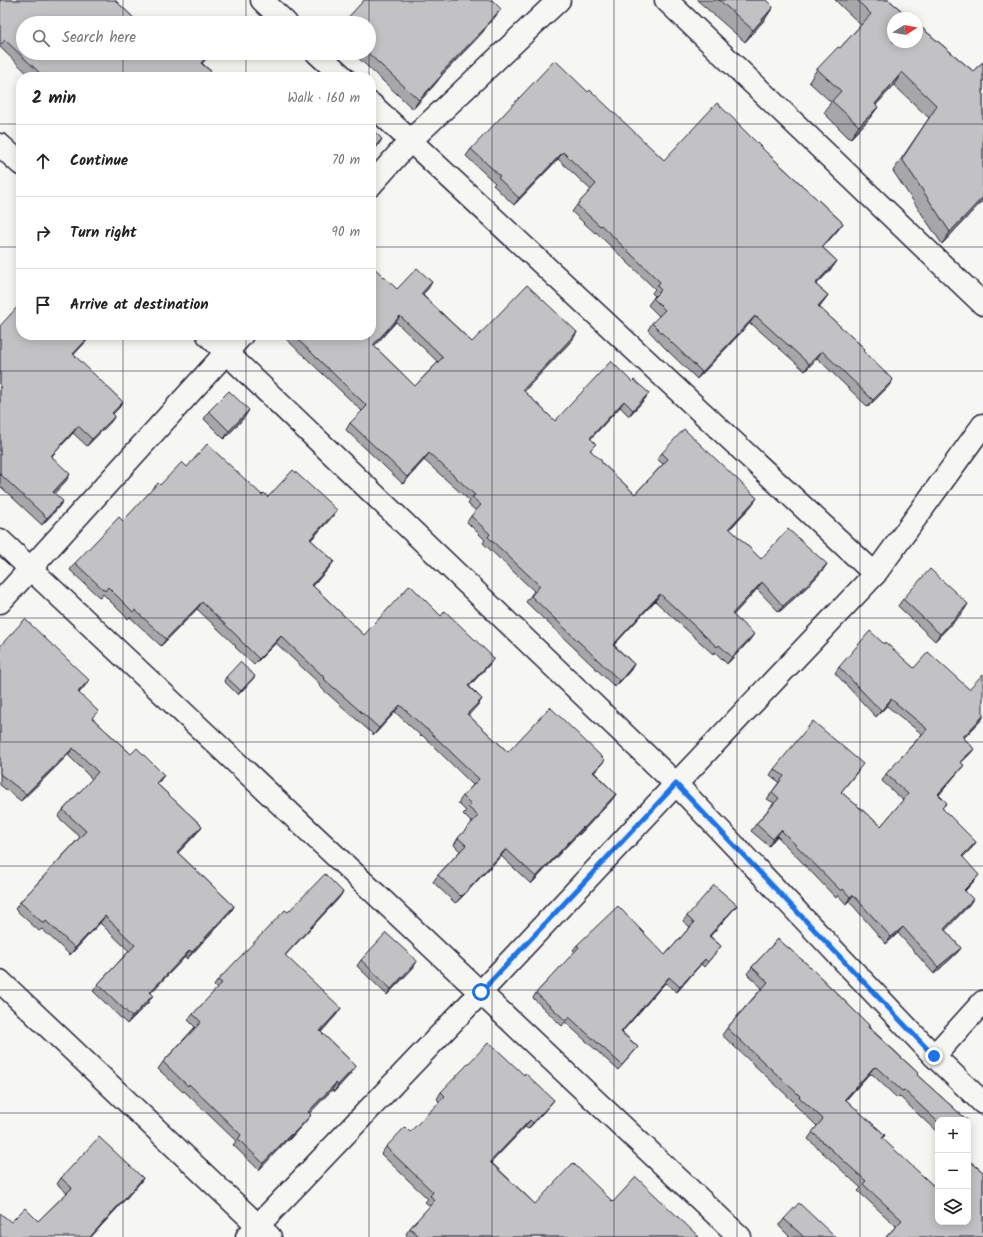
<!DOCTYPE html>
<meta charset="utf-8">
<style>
body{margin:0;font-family:Kalam,sans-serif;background:#f2f2f2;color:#222}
.controls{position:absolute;right:12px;bottom:12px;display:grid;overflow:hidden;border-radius:8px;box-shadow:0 2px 10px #0003}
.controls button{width:36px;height:36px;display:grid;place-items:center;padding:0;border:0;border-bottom:1px solid #e0e0e0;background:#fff;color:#222;font:20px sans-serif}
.compass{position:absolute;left:887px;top:12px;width:36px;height:36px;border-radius:50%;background:#fff;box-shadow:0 2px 10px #0003;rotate:79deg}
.stop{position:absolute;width:12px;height:12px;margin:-9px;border:3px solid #1a73e8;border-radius:50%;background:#fff}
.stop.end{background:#1a73e8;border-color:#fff;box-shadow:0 1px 4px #0008}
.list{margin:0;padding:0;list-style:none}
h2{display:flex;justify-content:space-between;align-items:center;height:52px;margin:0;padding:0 16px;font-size:17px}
h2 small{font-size:13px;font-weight:400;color:#767676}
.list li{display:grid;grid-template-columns:26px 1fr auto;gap:12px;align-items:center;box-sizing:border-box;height:72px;padding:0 16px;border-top:1px solid #e0e0e0}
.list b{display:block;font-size:15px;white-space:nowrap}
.list em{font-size:13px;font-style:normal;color:#767676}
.icon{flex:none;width:22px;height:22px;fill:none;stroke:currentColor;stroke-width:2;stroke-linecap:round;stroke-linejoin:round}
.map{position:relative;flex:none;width:983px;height:1237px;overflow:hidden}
.search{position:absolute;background:#fff;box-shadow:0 2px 10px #0003;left:16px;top:16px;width:360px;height:44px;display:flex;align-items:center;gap:10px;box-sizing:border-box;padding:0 14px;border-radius:22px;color:#767676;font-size:15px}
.panel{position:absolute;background:#fff;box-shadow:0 2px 10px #0003;left:16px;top:72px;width:360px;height:268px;border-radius:16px}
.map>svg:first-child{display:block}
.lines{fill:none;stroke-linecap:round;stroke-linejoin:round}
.minor-casing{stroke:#22223b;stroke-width:25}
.minor{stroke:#f6f6f2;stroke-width:22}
.wall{fill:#a7a7a9;stroke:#22223b;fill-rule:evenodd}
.shaded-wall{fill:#888889;stroke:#22223b}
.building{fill:#c2c2c4;stroke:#22223b;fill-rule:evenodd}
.route{stroke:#1a73e8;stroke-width:5}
.grid{fill:none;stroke:#22223b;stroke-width:1;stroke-opacity:0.55}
</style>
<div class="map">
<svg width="983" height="1237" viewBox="0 0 983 1237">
<rect width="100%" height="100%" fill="#f6f6f2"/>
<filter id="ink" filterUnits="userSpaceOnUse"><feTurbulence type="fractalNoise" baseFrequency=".025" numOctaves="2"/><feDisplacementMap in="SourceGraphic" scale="8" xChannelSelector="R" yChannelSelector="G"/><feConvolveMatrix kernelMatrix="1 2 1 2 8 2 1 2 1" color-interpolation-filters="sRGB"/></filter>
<g filter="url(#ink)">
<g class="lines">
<g class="minor-casing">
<g id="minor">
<path d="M262,0l24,23"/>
<path d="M666,0l317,304"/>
<path d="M317,53l26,24"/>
<path d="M371,104l504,470"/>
<path d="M0,145l21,19"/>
<path d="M371,185l39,-44 149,-141"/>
<path d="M208,335l468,449 258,272 49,47"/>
<path d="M0,540l740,697"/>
<path d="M0,602l242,-267"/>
<path d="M0,981l270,256"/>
<path d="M934,1056l49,-54"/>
<path d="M247,1237l234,-245 195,-208 199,-210 108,-149"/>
</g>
</g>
<use href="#minor" class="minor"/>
</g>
<g class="wall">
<path d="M0,0l116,1 56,54 37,1 -7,7 15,14h-186l-31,-30z"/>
<path d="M697,0h69l7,7 -8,12 -20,23z"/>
<path d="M835,0h54l84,71 10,-9v138l-41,44 -49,-73 36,-53 -35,-33 -18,20 2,2 -9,12 -19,20 -26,-26 7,-11 -22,-20 8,-13 23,-21 21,-23z"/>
<path d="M495,17l-9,10 -4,6 -40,42 -6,8 -23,26 -60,-56h16z"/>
<path d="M588,92l76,68 76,-34 26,26 77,71 -5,7 -16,17 15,14 -5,7 -16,17 12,10 -9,12 46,42 -2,3 25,35 -20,20 -51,-49 -12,13 -53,-47 -1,1 -1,-2 -53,56 -33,-32 -16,-17 4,-7 7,-7 -11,-11 7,-9 -3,-3 3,-4 -59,-57 -1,1 -23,-21 5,-7 14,-15 -33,-31 -44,46 -21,-20 2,-2 -29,-27 5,-7z"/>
<path d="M397,289h31l-6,5 50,48 105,-10 -4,7 -49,52 31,30 77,-39 17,11 -5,7 -15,16 -9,-9 -30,32 1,12 10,11 34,32 28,-30 -6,-5 5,-6 90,52 -22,24 31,30 66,5 -5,7 -14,15 -29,26 -22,-23 -24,26 16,26 -22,23 -12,-12 -2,2 -58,-53 -41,44 20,19 -4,7 -15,16 -89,-85 8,-11 -51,-48 2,-3 -18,-18 4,-6 5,-5 -8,-7 2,-3 -46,-41 -21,24 -57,-54 4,-7 12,-12 -76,-72 3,-4h82zM396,322l42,40 -23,24 -41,-40z"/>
<path d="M0,326l21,9h71l-19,20 50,47 -5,7 -5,5 -3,9 -23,23 -14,-13 -21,23 14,25 -12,12 4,15 -16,17 -42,-39z"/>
<path d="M209,411l35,7 -20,21 -20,-20z"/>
<path d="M187,467l75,28 70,22 -21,23 23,21 -5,7 -16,18 51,49 125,30 -20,21 13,13 -5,7 -9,9 40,37 92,14 -6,6 22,22 -5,7 -32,34 -1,-1 -47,50 -30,-28 -44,46h-1l-1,1 -22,-21 5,-7 22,-24 -6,-6 4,-7 14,-15 -9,-9 3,-3 -8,-8 5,-7 10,-11 -51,-50 -1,1 -26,-24 -21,23 -55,-49 1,-2 -44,-41 -22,22 -19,-18 1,-1 -39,-37 -36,37 -31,-29 -2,2 -25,-25 -3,4 -30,-28 5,-7 48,-42 37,-36z"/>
<path d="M903,599l60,13 -28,29 -37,-35z"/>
<path d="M884,644l30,24 69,50 -19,20 10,11 -5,6 -8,8 -2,8 -20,24 4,14 33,33 -5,7 -8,8 11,24 -9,10 4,14 -24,25 16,18 -5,6 -22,20 -36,-41 -12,11 -37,-43 -3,3 -8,-9 -2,3 -59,-62 -8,10 -18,-15 5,-7 18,-21 -7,-4 12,-17 -9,-7 4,-6 85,1 -18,22 40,34 22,-26 -21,-19 4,-7 36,-40 -35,-28 -11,11 -41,-44 4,-6z"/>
<path d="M0,646l89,34 -5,7 -5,6 14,26 38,35 33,21 -7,9 45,42 -5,7 -19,20 56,53 -4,7 -43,46 -2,-2 -35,36 -2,10 -21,21 -34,-33 5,-7 31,-33 -29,-28 -30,32 -28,-26 -3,2 -24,-22 5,-7 60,-65 -22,-20 5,-7 29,-31 -24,-24 -47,46 -21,-16z"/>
<path d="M255,676l-17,19 -14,-14 2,-4z"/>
<path d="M339,898l-54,57 52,59 -16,18 35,34 -4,6 -18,20 -2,-2 -23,23 -3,8 -18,20 -1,-1 -28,30 -26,-25 3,-4 -52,-50 -1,1 -25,-23 5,-7 32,-35 -7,-7 5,-6 24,-25 -3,-3 4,-6 70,-68z"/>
<path d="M737,905l-4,5 -23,26 11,10 -17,21 -3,-3 -24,28 -12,-9 -43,49 16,15 -4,5 -16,18 -53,-48 -3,4 -29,-28 3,-5 39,-41 -2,-2 4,-5 88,10 25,-28 -7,-6 4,-5z"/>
<path d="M778,939l30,26 61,60v2l49,46 -1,2 50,45h-29v13l-39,-37 -2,2 -25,-24 -2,1 -1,-1 -23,26 39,35 -3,4 56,51v32h30v-57l3,-3 12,10v65h-97l10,-11 -38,-35 3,-3 -53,-49 9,-13 -23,-22 1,-1 -73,-68 5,-7 35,-40 -15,-14 5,-7z"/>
<path d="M361,960l56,1 -4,7 -26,27 -30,-29z"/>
<path d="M441,1092l108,14 -21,23 -3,-2 -34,35 44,42 78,-2 86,35h-291l-2,-3 4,-6 20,-22 -5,-4 3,-3 -47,-45 5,-7 24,-15 30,-30 -3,-3z"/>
<path d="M61,1178h82l-4,6 -48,53 -80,-15 27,-1 29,-28 -10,-9z"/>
<path d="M784,1219l51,18h-45l-11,-11z"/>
</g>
<g class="shaded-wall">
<path d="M773,7l-8,12 -20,23 8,-12z"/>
<path d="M501,9l-6,8 -9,10 -4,6 -47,49 6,-9z"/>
<path d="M210,53h1l-2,3 -13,14 5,-7z"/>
<path d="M902,72l-8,13 -28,31 9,-12z"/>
<path d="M442,75l-6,8 -23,26 6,-9z"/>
<path d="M878,107l-9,12 -19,20 9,-13z"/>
<path d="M382,139l-5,8 -6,6v-2z"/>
<path d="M563,152l-5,7 -44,46 5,-7z"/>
<path d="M983,197v3l-41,44 8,-12z"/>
<path d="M843,223l-5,7 -21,24 5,-7z"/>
<path d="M837,261l-5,7 -22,23 5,-7z"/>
<path d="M432,282l-4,7 -11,11 4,-6z"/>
<path d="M828,295l-5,7 -10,11 5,-7z"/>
<path d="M400,316l-4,6 -27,30 4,-7z"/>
<path d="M755,316l-5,7 -53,56 5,-7z"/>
<path d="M577,332l-4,7 -54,58 4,-7z"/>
<path d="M91,335h1l-24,26 5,-7z"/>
<path d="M822,351l-5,7 -12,13 4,-7z"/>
<path d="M893,380l-5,7 -20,20 5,-7z"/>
<path d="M649,393l-5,7 -15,16 4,-6z"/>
<path d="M624,401l-4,6 -35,38 5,-7z"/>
<path d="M123,402l-5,7 -11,11 5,-7z"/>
<path d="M249,410l-5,8 -20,21 5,-8z"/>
<path d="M115,416l-5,7 -23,23 5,-7z"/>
<path d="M78,426l-5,7 -27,29 5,-6z"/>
<path d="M429,453l-5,7 -21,24 4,-7z"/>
<path d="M70,474l-4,7 -17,18 4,-7z"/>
<path d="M757,498l-5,7 -28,30 5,-7z"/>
<path d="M63,501l-5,7 -16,17 5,-7z"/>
<path d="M337,510l-5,7 -27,29 5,-7z"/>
<path d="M334,561l-5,7 -22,24 5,-7z"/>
<path d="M827,564l-5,7 -14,15 -29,26 4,-6z"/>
<path d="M762,582l-5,7 -29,32 4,-7z"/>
<path d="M660,594l-5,7 -47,50 5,-6z"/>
<path d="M202,602l-5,7 -36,37 5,-7z"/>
<path d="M968,604l-5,8 -28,29 5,-7z"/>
<path d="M754,634l-5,7 -22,23 5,-7z"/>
<path d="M281,636l-5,7 -22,22 5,-6z"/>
<path d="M494,658l-5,7 -26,28 5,-7z"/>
<path d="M634,664l-4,7 -15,16 5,-6z"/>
<path d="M255,676l-3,4 -14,15 3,-4z"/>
<path d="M89,680l-5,7 -11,12 5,-7z"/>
<path d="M482,699l-5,7 -14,15 4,-7z"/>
<path d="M891,699l-4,7 -11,11z"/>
<path d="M400,705l-5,7 -21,23 5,-7z"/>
<path d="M983,716v2l-25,26 5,-7z"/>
<path d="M73,748l-5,7 -47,46 5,-7z"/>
<path d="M974,749l-5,6 -13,13 4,-6z"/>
<path d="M605,760l-5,6 -11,13 4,-7z"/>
<path d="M964,765l-5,6 -26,30 5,-7z"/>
<path d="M164,775l-5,7 -8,8 5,-7z"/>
<path d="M616,794l-5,7 -32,34 5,-7z"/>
<path d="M202,826l-5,7 -25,26 5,-7z"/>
<path d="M583,827l-5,7 -47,50 5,-7z"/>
<path d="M781,830l-4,6 -8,10 4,-7z"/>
<path d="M976,842l-5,7 -14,14 5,-7z"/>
<path d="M506,849l-5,7 -44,46 5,-6z"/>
<path d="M979,875l-5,6 -15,15 5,-6z"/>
<path d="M343,892l-4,6 -59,63 5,-6z"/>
<path d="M853,895l-4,6 -3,3 4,-7z"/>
<path d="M973,899l-4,6 -29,31 4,-7z"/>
<path d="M737,905l-4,5 -27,31 3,-5z"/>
<path d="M234,906l-4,7 -43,46 5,-7z"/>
<path d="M105,916l-5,7 -30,32 5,-7z"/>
<path d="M903,927l-5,6 -12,11 5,-7z"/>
<path d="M961,948l-5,6 -22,20 4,-7z"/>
<path d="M190,950l-5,7 -40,42 5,-7z"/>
<path d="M705,959l-4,5 -24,28 3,-5z"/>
<path d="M417,961l-4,7 -26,27 4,-6z"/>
<path d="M669,977l-4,6 -48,54 4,-5z"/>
<path d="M153,995l-5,8 -21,21 5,-7z"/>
<path d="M341,1008l-4,6 -21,24 4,-7z"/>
<path d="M356,1066l-4,6 -18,20 4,-7z"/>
<path d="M874,1067l-5,7 -29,32 5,-7z"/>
<path d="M336,1083l-4,7 -28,29 4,-7z"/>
<path d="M554,1100l-5,6 -21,23 5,-6z"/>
<path d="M311,1115l-5,6 -18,20 4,-6z"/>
<path d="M530,1120l-5,7 -39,41 4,-6z"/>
<path d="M291,1134l-4,6 -28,30 4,-7z"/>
<path d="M143,1178l-4,6 -48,53h-1z"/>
</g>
<g class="building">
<path d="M0,0h116h-1l24,23h-116v30h148l1,2 2,-2h36l-9,10 16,14h-172l-3,-2 -37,-35 -5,5z"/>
<path d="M364,0h128l9,9 -14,15 1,1 -47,48 1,2 -23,25 -51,-47h1v-30h-26z"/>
<path d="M719,0h47l7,7 -20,23z"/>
<path d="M857,0h32l21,18h-17v24h24v-18l56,47 10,-9v135l-33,35 -48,-73 35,-53 -35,-34 -27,32 3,3 -19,19 -27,-25 9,-10 -24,-22 21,-22 2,1 31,-34z"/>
<path d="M555,60l33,32 2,-2 74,70 53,-57 23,22v1l26,26 77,71 -21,24 15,14 -22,23 13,11 -10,11 47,43 -2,2 30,29 -20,20 -51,-49 -13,13 -52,-47 -1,1 -1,-2 -53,56 -33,-32 -17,-17 13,-13 -12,-12 8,-8 -4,-4 3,-4 -59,-57 -1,1 -23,-21 19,-21 -33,-32 -44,46 -21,-20 2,-2 -29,-27z"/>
<path d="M371,128l11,11 -11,12z"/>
<path d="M371,265l26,24 20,-21 15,14 -11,12 51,48 55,-57 50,47 -54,58 32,31 56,-60 21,21 2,-2 15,13 -16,17 -9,-9 -34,37 6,6 -6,6 12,11 -1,1 34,32 33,-35 -6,-6 22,-24 73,69 -28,30 32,31 27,-30 39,35 -15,16 -29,26 -21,-24 -30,32 22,20 -22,23 -13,-12 -2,2 -57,-53 -47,51 21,19 -14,17 -89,-85 9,-10 -52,-49 2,-3 -19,-18 10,-11 -9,-8 3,-2 -46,-42 -22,24 -57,-54 17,-17 -74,-71h78zM400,316l43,41 -28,29 -42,-41z"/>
<path d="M21,303v32h70l-18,19 50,48 -11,11 3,3 -23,23 -14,-13 -27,30 19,18 -17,18 10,9 -16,17 -47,-44v-40l1,-1 -1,-1v-46h1l-1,-1v-59z"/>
<path d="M229,391l20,19 -20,21 -20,-20z"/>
<path d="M207,444l55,51 2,-2 4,4 25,-27 44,40 -27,29 24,22 -22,24 52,50 46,-50 31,31 4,-5 49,47 -26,28 14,13 -15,15 41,38 42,-45 55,53 -12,12 23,22 -32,34 -1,-1 -47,50 -30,-28 -44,47 -1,-1 -1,1 -22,-21 28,-30 -8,-7 20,-22 -10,-9 3,-3 -8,-8 16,-17 -52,-50h-1l-26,-24 -21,23 -55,-49 1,-1 -44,-42 -22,23 -19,-19v-1l-38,-37 -36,37 -31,-29 -2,2 -25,-25 -3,4 -30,-28 44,-46 4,4 35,-38 2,2 22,-23 5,5z"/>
<path d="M930,569l38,35 -28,30 -37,-35z"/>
<path d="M25,619l64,61 -11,12 20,19 -6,7 39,36 6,-6 27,27 -8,8 46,43 -25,26 57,54 -42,46 -2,-2 -40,42 3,3 -21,22 -34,-33 37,-39 -30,-29 -30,32 -29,-27 -2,3 -24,-22 66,-71 -23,-21 35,-38 -25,-24 -47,46 -26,-20v-128z"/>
<path d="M870,631l14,13 1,-2 29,26 14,-16 41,37 14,-15v42l-20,21 11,12 -14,13 4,3 -26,29 9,9 -5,5 34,34 -14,14 17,19 -15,15 9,9 -29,30 17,19 -23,19 -35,-40 -12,10 -38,-42 -3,2 -7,-8 -2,2 -60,-61 -8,9 -17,-15 23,-26 -7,-6 12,-16 -10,-7 39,-48 50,43 -22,28 40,34 27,-32 -22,-20 41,-45 -36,-30 -10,12 -42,-44z"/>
<path d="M240,662l15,14 -14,15 -15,-14z"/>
<path d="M325,874l18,18 -58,63 56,53 -21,23 36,35 -18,19 -2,-2 -28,29 3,3 -19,20 -1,-1 -28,29 -25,-24 3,-4 -52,-51 -1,2 -25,-24 38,-40 -8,-8 29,-31 -4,-3 67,-70 3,2z"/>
<path d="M714,885l23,20 -28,31 12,10 -13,16 -3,-3 -25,28 -11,-10 -48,55 17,15 -16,18 -53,-48 -3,4 -30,-28 43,-46 -2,-2 41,-39 47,49 29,-32 -7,-7z"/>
<path d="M386,933l31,28 -26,28 -30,-29z"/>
<path d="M778,939l30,26 61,60 -1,2 50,46 -1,2 50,45h-29v2l-34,-32 -2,1 -26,-24 -1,1 -1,-1 -29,32 40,36 -3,3 56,52v32h30v-57l3,-3 12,10v65h-97l16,-17 -39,-36 3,-3 -54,-49 11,-13 -24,-22 1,-1 -73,-68 41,-46 -16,-15z"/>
<path d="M489,1042l35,33 1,-2 29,27 -21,23 -3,-3 -40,42 45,42 38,-41 40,39 23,-25 63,60h-279l-10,-9 25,-28 -5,-4 3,-4 -47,-45 19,-20 5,5 35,-36 -4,-4z"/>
<path d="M99,1137l44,41 -53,59h-90v-24l11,9 14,-14 13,13 34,-33 -11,-10z"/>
<path d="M799,1203l36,34h-31l-20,-18z"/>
</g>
</g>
<g class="lines" filter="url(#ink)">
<path class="route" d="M481,992l195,-208 258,272"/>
</g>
<path class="grid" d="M123,0v23M246,0v23M369,0v23M492,0v1237M614,0v1237M737,0v1237M860,0v1237M123,53v24M246,53v24M369,53v24M0,124h21M371,124h612M0,247h21M371,247h612M123,335v902M246,335v902M369,335v902M0,371h983M0,495h983M0,618h983M0,742h983M0,866h983M0,990h983M0,1113h983"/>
</svg>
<div class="controls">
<button>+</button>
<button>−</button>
<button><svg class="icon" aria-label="layers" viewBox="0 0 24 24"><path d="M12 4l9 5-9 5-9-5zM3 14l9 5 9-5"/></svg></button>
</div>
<svg class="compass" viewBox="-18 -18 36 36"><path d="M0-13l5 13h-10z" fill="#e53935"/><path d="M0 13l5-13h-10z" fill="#767676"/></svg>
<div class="stop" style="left:481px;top:992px"></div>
<div class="stop end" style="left:934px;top:1056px"></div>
<div class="search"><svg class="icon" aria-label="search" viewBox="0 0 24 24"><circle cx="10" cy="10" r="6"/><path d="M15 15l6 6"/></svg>Search here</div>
<section class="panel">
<h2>2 min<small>Walk · 160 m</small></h2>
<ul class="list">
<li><svg class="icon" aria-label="ahead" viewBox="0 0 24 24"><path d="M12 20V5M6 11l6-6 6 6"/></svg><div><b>Continue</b></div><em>70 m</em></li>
<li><svg class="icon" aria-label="right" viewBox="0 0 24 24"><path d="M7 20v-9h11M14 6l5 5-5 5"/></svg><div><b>Turn right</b></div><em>90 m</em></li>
<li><svg class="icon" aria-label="arrive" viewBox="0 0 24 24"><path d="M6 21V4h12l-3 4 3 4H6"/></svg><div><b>Arrive at destination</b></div></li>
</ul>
</section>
</div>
